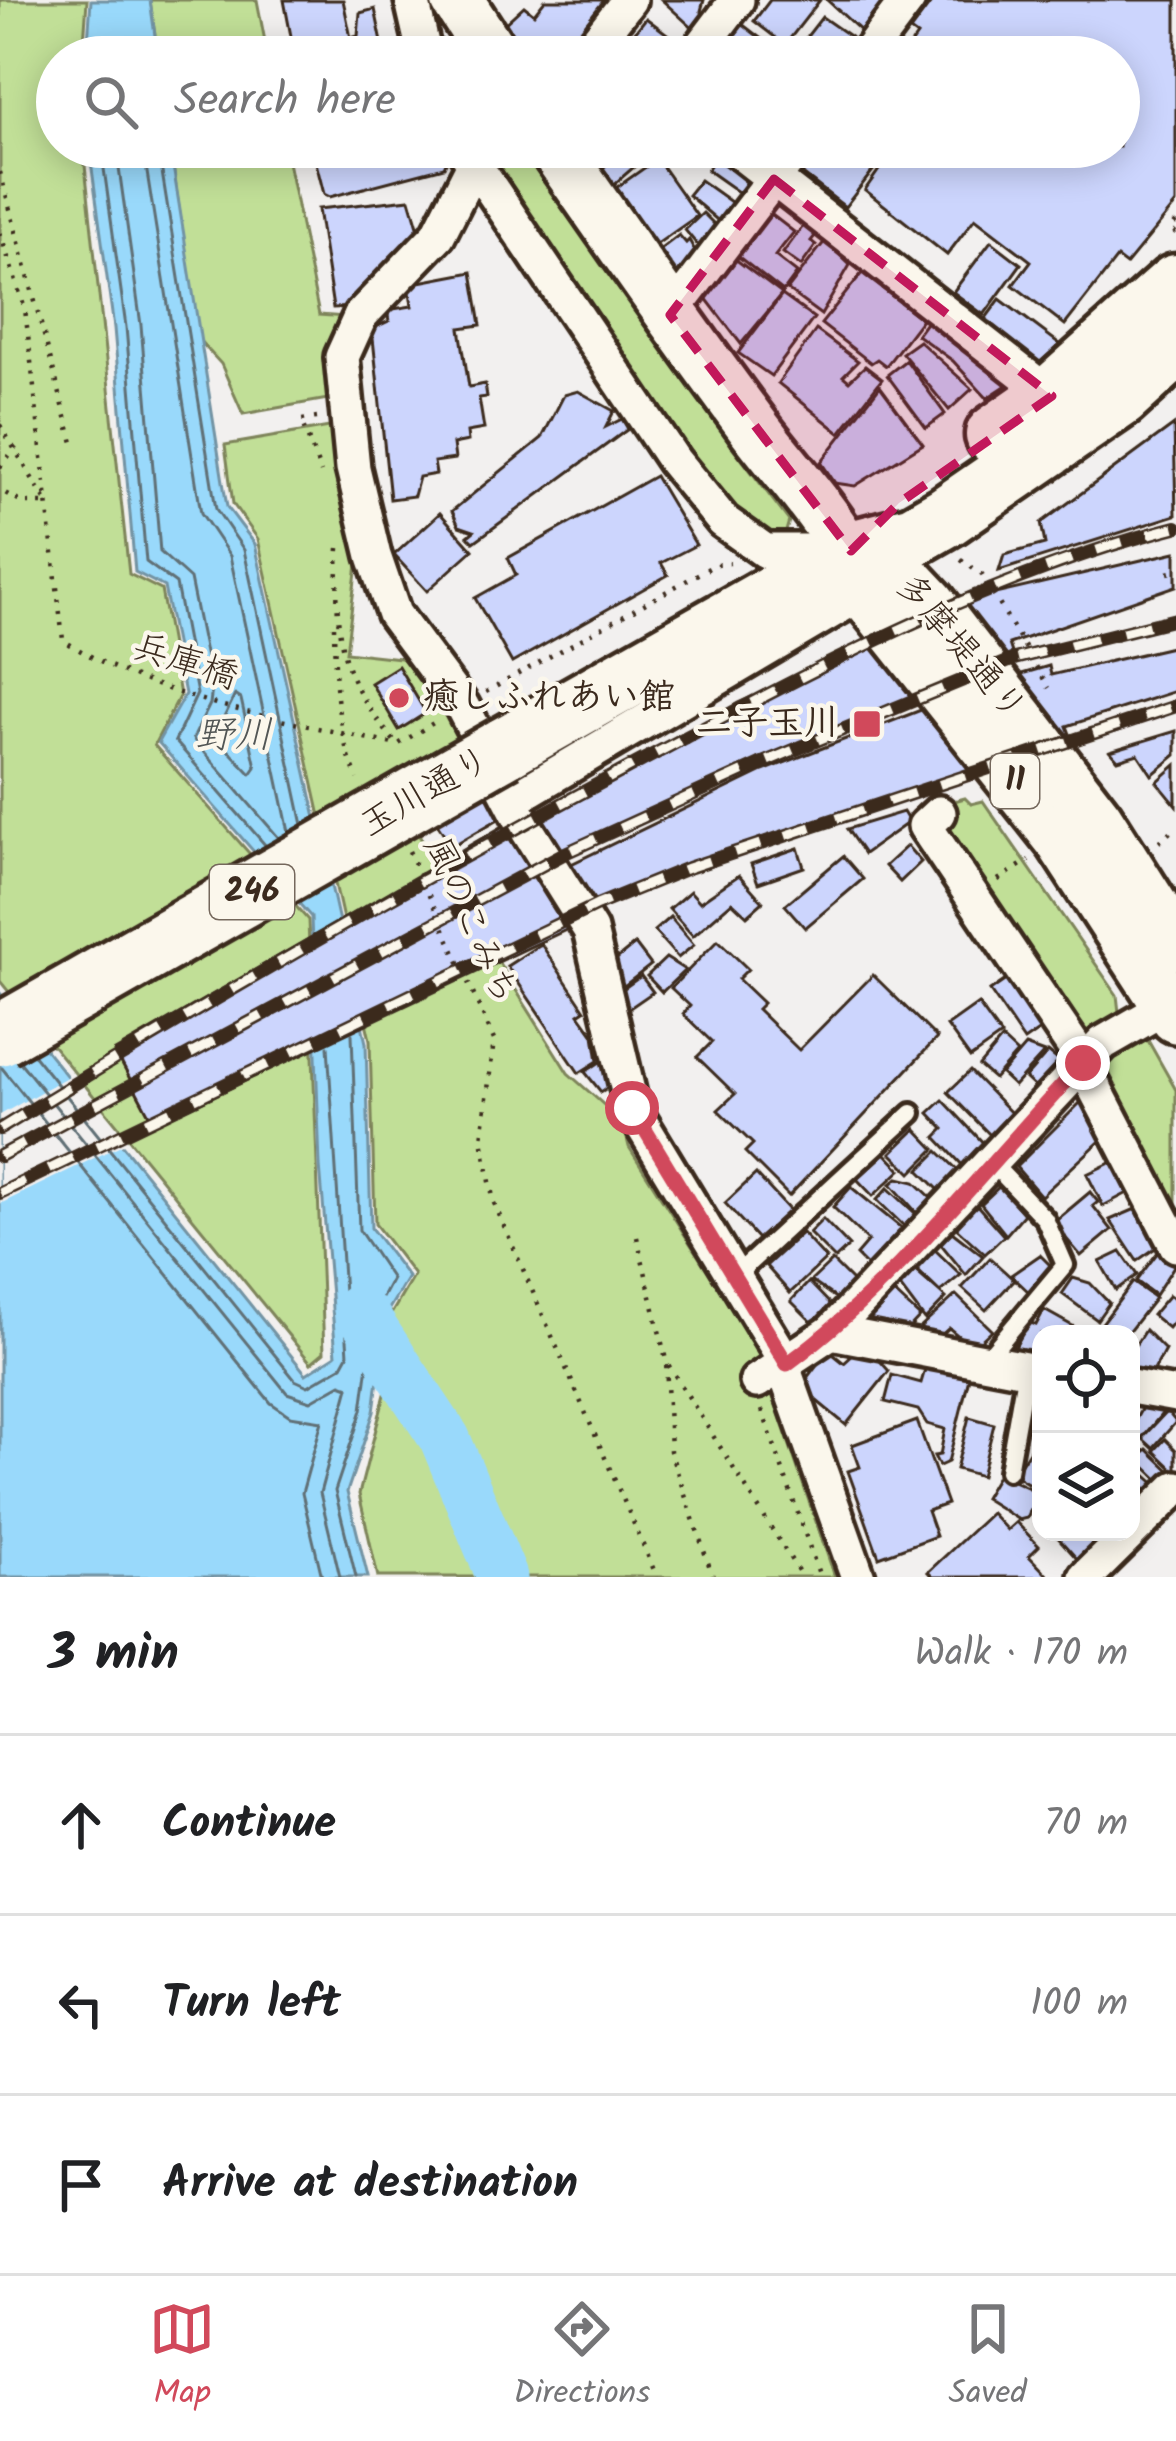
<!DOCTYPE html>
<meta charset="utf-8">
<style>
body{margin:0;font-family:Kalam,"Klee One",sans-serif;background:#f2f2f2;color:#202124}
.controls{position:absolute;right:36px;bottom:36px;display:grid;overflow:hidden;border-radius:24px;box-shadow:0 6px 30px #0003}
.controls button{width:108px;height:108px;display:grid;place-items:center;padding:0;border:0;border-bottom:3px solid #e0e0e0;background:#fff;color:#202124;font:60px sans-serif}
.stop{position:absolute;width:36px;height:36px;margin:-27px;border:9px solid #d1495b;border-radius:50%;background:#fff}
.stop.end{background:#d1495b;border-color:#fff;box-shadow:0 3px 12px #0008}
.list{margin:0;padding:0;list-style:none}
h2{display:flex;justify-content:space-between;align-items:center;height:156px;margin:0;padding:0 48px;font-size:51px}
h2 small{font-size:39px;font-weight:400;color:#757577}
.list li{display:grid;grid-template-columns:78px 1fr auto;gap:36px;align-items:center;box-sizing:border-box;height:180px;padding:0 48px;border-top:3px solid #e0e0e0}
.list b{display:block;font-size:45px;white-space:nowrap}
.list em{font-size:39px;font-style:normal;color:#757577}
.icon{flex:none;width:66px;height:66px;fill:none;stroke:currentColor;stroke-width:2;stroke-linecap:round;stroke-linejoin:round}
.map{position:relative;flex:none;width:1176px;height:1577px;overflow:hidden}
.search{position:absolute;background:#fff;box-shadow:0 6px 30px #0003;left:36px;right:36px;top:36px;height:132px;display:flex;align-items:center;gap:30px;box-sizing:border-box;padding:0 42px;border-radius:66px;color:#757577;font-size:45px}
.sheet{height:696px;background:#fff}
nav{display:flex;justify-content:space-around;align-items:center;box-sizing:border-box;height:168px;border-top:3px solid #e0e0e0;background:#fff;font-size:33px;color:#757577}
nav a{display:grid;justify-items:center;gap:6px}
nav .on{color:#d1495b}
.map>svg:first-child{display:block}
.green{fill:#c1df97;stroke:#7e845a;stroke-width:3}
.water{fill:#99d9fb;stroke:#7393a3;stroke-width:3}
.pier{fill:#f2f0ef}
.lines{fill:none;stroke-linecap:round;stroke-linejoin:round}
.shore{stroke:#617076;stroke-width:3}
.river{stroke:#99d9fb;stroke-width:51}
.building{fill:#ccd5fd;stroke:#3b2a1e;stroke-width:3}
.lane-casing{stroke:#3b2a1e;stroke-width:26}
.street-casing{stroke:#3b2a1e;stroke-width:42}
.primary-casing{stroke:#3b2a1e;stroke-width:60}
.highway-casing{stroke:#3b2a1e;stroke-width:69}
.path{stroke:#3b2a1e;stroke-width:4.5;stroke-dasharray:3 9;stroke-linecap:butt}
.lane{stroke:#fbf7ec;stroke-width:16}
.street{stroke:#fbf7ec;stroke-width:33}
.primary{stroke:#fbf7ec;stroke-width:51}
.highway{stroke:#fbf7ec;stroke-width:60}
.rail-casing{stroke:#3b2a1e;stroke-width:14}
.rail{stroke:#fbf7ec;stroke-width:9;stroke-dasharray:27;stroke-linecap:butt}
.highway-bridge-casing{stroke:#3b2a1e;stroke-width:69;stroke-linecap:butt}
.highway-bridge{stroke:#fbf7ec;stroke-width:60}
.route{stroke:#d1495b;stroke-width:15}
.marked{fill:#c2185b;fill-opacity:0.2;stroke:#c2185b;stroke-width:9;stroke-dasharray:24 15;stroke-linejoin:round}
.poi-dot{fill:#d1495b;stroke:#fbf7ec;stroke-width:4.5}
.labels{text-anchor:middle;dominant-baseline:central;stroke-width:9;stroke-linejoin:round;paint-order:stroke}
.shield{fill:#fbf7ec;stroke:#75685c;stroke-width:3}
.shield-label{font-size:33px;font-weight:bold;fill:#3b2a1e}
.street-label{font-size:36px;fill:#3b2a1e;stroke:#fbf7ec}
.poi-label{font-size:36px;font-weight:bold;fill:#3b2a1e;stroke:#fbf7ec;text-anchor:start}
.water-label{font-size:39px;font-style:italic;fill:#525655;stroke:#fbf7ec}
</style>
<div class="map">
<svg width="1176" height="1577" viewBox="0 0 1176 1577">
<rect width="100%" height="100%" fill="#f2f0ef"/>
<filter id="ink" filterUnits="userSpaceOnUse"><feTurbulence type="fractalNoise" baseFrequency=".00833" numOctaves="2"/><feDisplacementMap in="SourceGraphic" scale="24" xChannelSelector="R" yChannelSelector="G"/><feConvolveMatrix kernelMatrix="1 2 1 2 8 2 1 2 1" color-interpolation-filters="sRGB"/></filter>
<g filter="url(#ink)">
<g class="green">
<path d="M0,0h87l-4,57h-26v90h26l46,427 32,16 19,105 -26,50 154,175 16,432 -13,11 -311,-382z"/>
<path d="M150,0h107l11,57h-110z"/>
<path d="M170,147h115l34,168 28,2 -14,40 -5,42 -85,15 -22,-50 -22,-24z"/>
<path d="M476,147h61l193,297 59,77 -5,17 -12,3 -42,-27z"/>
<path d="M341,425l22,91 -17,136 80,9 34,71v12l-45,85 153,244 55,49 6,25 127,200 79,230h-313l-71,-154 -61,-107 24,-41 -39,-51 -5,-184 -112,-501 -25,-35 -8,-59z"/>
<path d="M965,798l6,6 12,-3 134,194 3,26 -37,18 -146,-212 6,-23z"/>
<path d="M1146,1037l30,53v139l-49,-98 -30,-76z"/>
<path d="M390,1375l52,80 52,122h-116l-19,-83z"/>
</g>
<g class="water">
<path d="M91,0h59l8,57h-71z"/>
<path d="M89,147h81l57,360 28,37 111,499 5,185 37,49 -22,37 -12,98 -27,80 21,85h-368v-584l306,381 30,-19 -16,-189 -9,-249 -153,-175 27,-48 -21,-107 -29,-15 -21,-244z"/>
</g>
<path class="pier" d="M72,1074l55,68 -127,62v-89z"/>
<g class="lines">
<g class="shore">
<path d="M101,147l25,180 20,235 30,22 21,110 -22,47 91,105"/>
<path d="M116,147l25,178 19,227 30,27 22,109 -2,16 -17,35 86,99"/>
<path d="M143,147l58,366 29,43 59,276"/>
<path d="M158,147l58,362 28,41 59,275"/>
<path d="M235,695l6,4 15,68 -5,7 -36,-38z"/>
<path d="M352,1034l7,196 33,49 -17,32 -13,99 -27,81 21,86"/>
<path d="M33,1054l262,326 13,6 34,-20 6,-11 -20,-309"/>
<path d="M20,1062l267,331 24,8 30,-17 8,3 -29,106 20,84"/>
<path d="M2,1068l269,335 19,13 32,5 -20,72 20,84"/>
</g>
<path class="river" d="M359,1309l86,130 57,138"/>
</g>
<g class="building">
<path d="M284,0h59l8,38 7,-2 2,-23 15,-4 10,48h-90z"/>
<path d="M545,0h62l-33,39 23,18h-75l1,-9 -23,-20 24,-22 10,8z"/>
<path d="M662,0h42l-3,11 12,9 -15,13z"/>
<path d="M770,0h50l-35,45 -31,-24z"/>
<path d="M827,0h67l-19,27 -6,-4 -7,9z"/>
<path d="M933,0h243v204l-50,61 -9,-7 -52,67 -52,-40 18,-24 -56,-43 -28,37 -82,-65 16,-23 -24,-20h262v-90h-217l15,-21 -7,-5z"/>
<path d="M822,17l29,20 2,15 -3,5h-59z"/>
<path d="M646,18l45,34 -4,5h-51l-13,-10z"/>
<path d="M742,24l43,33h-54l-9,-7z"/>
<path d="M312,147h133l3,11 -4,9 -114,30 -6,-3z"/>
<path d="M627,147h18l5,6 -39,34 -13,-15z"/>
<path d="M820,147h27l28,21 -30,39 -45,-35z"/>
<path d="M717,155l34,27 -6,15 -38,-27z"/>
<path d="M657,159l40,57 -47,33 -40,-57z"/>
<path d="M700,180l38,27 -15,18 -35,-30z"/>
<path d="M410,199l10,34 -62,74 -25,1 -15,-99z"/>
<path d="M768,212l26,20 -19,24 22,17 -14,19 -48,-38z"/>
<path d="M703,213l18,18 -17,22 -19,-23z"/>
<path d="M806,222l13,9 -8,10 5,4 -15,21 -18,-13z"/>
<path d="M679,235l7,8 3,-3 11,20 -25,20 -21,-26z"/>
<path d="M825,241l25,24 -29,50 -34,-25z"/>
<path d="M991,241l30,23 -37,51 -31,-23z"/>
<path d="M731,256l51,38 -41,50 -39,-51z"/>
<path d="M472,272l9,53 -21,3 9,59 16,-3 2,13 -8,1 5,31 -17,3 1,9 -15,3 2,15 -21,3 2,12 -17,3 -5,19 -24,3 -18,-170 17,-8 -2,-11 25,-4 -3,-22z"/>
<path d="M862,273l60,46 -36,47 -9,-7 -6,4 -50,-39z"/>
<path d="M782,295l32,23 -43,58 -33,-23z"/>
<path d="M1000,299l60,45 -21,19 -56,-41z"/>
<path d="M933,313l86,64 -32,21 -34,-37 -36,-26z"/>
<path d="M816,330l42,31 -15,15 6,5 16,-15 17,13 -42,54 -62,-50z"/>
<path d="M919,341l53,48 -23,21 -47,-57z"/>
<path d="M906,360l39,54 -19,14 -39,-53z"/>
<path d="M880,386l43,58 -68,42 -20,-3 -14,-21z"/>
<path d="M578,391l36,20 -8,16 16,-8 6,10 -154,113 -6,-6 6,-5 -15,-5 -7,-15 90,-73 22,-43z"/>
<path d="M1174,425l2,90 -177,56 5,-16 41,-11 -4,-21z"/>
<path d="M655,476l41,69 -35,18 7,12 -156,88 -37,-65 41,-23 -8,-17z"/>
<path d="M440,513l33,37 -46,41 -33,-36z"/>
<path d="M1176,552v34l-167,58 5,15 -149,56 -300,138 6,11 192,-93 228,-88 58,-17 2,9 125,-29v45l-109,35 6,16 -386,127 -89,36 2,9 -446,210 -39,-73 421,-244 6,7 196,-111 252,-112 1,4z"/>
<path d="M398,666l28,47 -27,17 -28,-47z"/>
<path d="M1176,731v24l-24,20 -14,-21 -20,6 -8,-9z"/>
<path d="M1176,765v40l-19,-23z"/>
<path d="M487,792l15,25 -50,29 -16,-24z"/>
<path d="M903,812l6,10 -45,32 -17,-25z"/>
<path d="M907,846l14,16 -21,20 -15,-16z"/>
<path d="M798,848l6,19 -46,16 -7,-19z"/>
<path d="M843,856l20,23 -58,49 -20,-23z"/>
<path d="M739,875l24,27 -16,14 -15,-14 -39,34 -24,-27 21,-18 10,11z"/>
<path d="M670,917l24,28 -16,13 -24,-27z"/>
<path d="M718,940l30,29 -10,10 25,24 -6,6 42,41 74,-75 64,63 -148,158 -44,-44 8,-8 -35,-34 17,-16 -38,-37 15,-15 -29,-28 7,-8 -19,-18z"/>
<path d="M541,944l44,66 -6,4 15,21 4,26 -19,12 -72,-107z"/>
<path d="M635,944l16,21 -27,21 -16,-20z"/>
<path d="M666,958l19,12 -23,22 -15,-16z"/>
<path d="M1013,975l34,50 -23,16 -34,-50z"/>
<path d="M641,976l12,16 -29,20 -11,-16z"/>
<path d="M978,1004l23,32 -31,22 -23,-32z"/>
<path d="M1002,1039l15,14 -23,26 -15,-13z"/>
<path d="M1025,1046l19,7 -30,33 -13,-12z"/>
<path d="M1048,1052l16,13 -24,27 -15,-14z"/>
<path d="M603,1060l5,27 -7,5 -16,-20z"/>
<path d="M970,1071l47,48 -22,21 -47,-48z"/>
<path d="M1088,1095l24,35 -71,66 -25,-29z"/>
<path d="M943,1100l45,48 -22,21 -30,-32 8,-8 -15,-16z"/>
<path d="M916,1129l19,20 -24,24 -20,-20z"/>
<path d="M938,1151l24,23 -19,20 -24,-24z"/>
<path d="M885,1153l16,17 -28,26 -16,-17z"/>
<path d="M1125,1156l16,30 -38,20 -16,-32z"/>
<path d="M756,1174l34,37 -32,28 -33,-36z"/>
<path d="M898,1178l17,4 18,17 -15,15 -27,-30z"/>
<path d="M1000,1186l24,28 -18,21 -25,-31z"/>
<path d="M851,1187l54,44 -35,38 -14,-14 12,-14 -35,-34z"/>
<path d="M888,1188l28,26 -12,12 -27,-26z"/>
<path d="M1090,1192l8,10 -5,4 19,24 -31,26 -28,-33z"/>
<path d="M975,1203l29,33 -19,18 -32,-29z"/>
<path d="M1145,1205l19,37 -27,19 -27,-41z"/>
<path d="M823,1219l26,27 -14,13 -26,-26z"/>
<path d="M952,1232l31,24 -17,19 -26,-32z"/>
<path d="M802,1233l24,26 -36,34 -24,-27z"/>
<path d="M932,1247l29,28 -21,17 -26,-25z"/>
<path d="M1161,1248l13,18 -19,29 -19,-14z"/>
<path d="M1121,1252l16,23 -21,15 -16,-28z"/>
<path d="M1040,1255l15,15 -24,24 -20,-19z"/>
<path d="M990,1258l24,22 -28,30 -24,-22z"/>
<path d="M832,1261l24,24 -16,16 -29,-20z"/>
<path d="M913,1269l33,29 -21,22 -27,-36z"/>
<path d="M1073,1278l17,5 19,20 -12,17 -35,-26z"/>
<path d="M809,1282l26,27 -18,18 -26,-26z"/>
<path d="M1133,1282l22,16 -28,36h-33z"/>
<path d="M892,1291l28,26 -17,18 -25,-3 -14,-12z"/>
<path d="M956,1295l36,35 -15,14 -4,-4 -5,4 -19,-16 -11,10 -19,-9z"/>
<path d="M1169,1295l7,5v18l-8,10 -16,-13z"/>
<path d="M1044,1310l43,24h-46v25h-10l-17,-10 15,-27 7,3z"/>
<path d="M1145,1330l20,20 -13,24 -21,-3v-19z"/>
<path d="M865,1344l24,27 -43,54 -46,-38 28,-37 16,13z"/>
<path d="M926,1366l43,12 -21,84 -9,4 -5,-10 6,-1 5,-26 -18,-5 -9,-14 -33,-8 7,-27 29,8z"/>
<path d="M1035,1387l6,2v37l-15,-3z"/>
<path d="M1144,1404l22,5 -35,42v-23z"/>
<path d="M1167,1411l9,11 -23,26 -11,-10z"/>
<path d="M969,1417l25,7 -13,52 -25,-7z"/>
<path d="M917,1421l30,83 -20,7 9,25 -57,21 -31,-86 12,-4 -8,-22z"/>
<path d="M1165,1439l11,11v22l-22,-21z"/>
<path d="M1031,1448l10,6v37l-27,-16z"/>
<path d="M1147,1449l26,25 -10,10 -26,-25z"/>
<path d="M1131,1462l29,26 -10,10 -19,-18z"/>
<path d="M998,1474l40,18 -11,26 -8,2 -35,-22z"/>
<path d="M991,1513l16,17 9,-8 23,24 -10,10 20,21h-116l-5,-5z"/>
<path d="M1053,1532h56v1l-31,27z"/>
</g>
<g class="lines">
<g class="lane-casing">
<g id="lane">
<path d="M736,1275l176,-162"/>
<path d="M984,1362l81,-97 -20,-46 -54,-57"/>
<path d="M1008,1471l18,-101"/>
</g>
</g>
<g class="street-casing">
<g id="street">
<path d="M412,0l13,57"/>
<path d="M616,57l-20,-15 33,-42"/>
<path d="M694,57l43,-57"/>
<path d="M865,57l43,-57"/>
<path d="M733,147l319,249"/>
<path d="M467,153l207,308 49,60 42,30h66"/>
<path d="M473,166l-35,69 -77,80 -19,42 11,111 21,88 20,58 68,92 61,117 67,107 42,178 155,256 -1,11 72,202"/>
<path d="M670,315l128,-168"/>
<path d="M512,800l352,-208"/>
<path d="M939,813l-14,13 147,218 104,201"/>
<path d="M831,1332l210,40"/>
<path d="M757,1381l74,-49 272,-289 73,-42"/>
<path d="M1131,1387l45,8"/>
<path d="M1086,1577l90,-89"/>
</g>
</g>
<g class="primary-casing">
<g id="primary">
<path d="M457,0l37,57"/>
<path d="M554,147c65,94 130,187 198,278 39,53 93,105 112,167l197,248 115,177"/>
<path d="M851,551l45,16 34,36 167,216 79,125"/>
</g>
</g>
<g class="highway-casing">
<g id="highway">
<path d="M996,435l56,-39 124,-111"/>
<path d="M504,748l347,-197 63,-16 33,-19 173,-119 56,-51"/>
</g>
</g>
<g class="path">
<path d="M0,172l75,278"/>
<path d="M1176,222l-5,7 5,4"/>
<path d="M0,233l25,76 38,331c97,62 223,80 334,105l38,-23"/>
<path d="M317,418l-16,2 20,53"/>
<path d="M0,425l47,78h-25l-22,-13"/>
<path d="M0,467l16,-20"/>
<path d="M339,548c-5,87 -2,125 56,194"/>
<path d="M961,560l21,15 67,113"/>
<path d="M1168,573l8,-2"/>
<path d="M334,626c1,52 1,105 24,153"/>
<path d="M486,692l230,-128 14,-1"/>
<path d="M1159,842l17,-15"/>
<path d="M409,851l85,189 -12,99 12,64 163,374"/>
<path d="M998,880l31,-20"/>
<path d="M637,1237l29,123"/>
<path d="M762,1410l58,167"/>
<path d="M713,1577l-43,-126 -4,-90 136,216"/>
</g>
<use href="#lane" class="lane"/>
<use href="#street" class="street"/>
<use href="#primary" class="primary"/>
<use href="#highway" class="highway"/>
<g class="rail-casing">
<g id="rail">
<path d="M0,1129c211,-130 427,-254 645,-370 170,-90 344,-184 531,-232"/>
<path d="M0,1156l565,-303 195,-89 254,-105 162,-40"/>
<path d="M0,1193l597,-288 91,-37 488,-162"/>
</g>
</g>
<use href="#rail" class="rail"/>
<g class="highway-bridge-casing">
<path id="highway-bridge" d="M0,1035l504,-287"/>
</g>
<use href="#highway-bridge" class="highway-bridge"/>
</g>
</g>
<g class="lines" filter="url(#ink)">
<path class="route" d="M632,1108l155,256c105,-76 205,-204 296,-301"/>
</g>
<path class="marked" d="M774,179l278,217 -153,107 -48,48 -181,-236z"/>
<g class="poi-dot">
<circle cx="399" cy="698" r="12"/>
<rect x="852" y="709" width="30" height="30" rx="6"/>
</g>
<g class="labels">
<g class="shield">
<rect x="991" y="754" width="48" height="54" rx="9"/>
<rect x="210" y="865" width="84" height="54" rx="9"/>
</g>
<g class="shield-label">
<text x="1015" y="781">11</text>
<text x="252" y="892">246</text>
</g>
<g class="street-label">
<text transform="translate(960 648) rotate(50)">多摩堤通り</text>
<text transform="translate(185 663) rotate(18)">兵庫橋</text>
<text transform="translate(426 793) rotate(-30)">玉川通り</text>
<text transform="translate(470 921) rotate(66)">風のこみち</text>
</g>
<g class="poi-label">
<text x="423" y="698">癒しふれあい館</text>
<text x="840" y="724" text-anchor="end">二子玉川</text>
</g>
<g class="water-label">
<text x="234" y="737">野川</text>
</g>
</g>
</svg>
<div class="controls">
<button><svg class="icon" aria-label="locate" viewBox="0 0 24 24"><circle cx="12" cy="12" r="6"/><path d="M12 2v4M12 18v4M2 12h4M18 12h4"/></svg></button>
<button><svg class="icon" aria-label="layers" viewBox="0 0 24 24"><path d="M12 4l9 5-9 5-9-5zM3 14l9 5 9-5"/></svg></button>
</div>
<div class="stop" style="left:632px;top:1108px"></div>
<div class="stop end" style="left:1083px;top:1063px"></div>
<div class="search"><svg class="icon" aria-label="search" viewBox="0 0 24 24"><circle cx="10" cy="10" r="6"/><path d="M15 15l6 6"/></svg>Search here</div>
</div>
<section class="sheet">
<h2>3 min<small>Walk · 170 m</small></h2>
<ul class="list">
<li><svg class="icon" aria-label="ahead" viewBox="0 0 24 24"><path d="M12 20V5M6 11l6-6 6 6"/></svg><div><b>Continue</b></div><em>70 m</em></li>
<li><svg class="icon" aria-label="left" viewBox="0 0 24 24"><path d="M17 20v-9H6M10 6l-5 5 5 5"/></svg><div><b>Turn left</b></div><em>100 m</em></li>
<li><svg class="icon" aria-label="arrive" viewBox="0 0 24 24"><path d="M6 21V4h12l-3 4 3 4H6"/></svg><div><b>Arrive at destination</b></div></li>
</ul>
</section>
<nav>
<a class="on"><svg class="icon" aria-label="map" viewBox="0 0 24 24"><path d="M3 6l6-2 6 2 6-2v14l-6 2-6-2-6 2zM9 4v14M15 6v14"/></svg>Map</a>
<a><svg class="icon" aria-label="directions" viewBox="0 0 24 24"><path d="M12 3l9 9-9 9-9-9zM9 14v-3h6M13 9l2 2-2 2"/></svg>Directions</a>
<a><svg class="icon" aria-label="saved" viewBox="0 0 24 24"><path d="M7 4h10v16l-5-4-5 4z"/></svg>Saved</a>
</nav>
